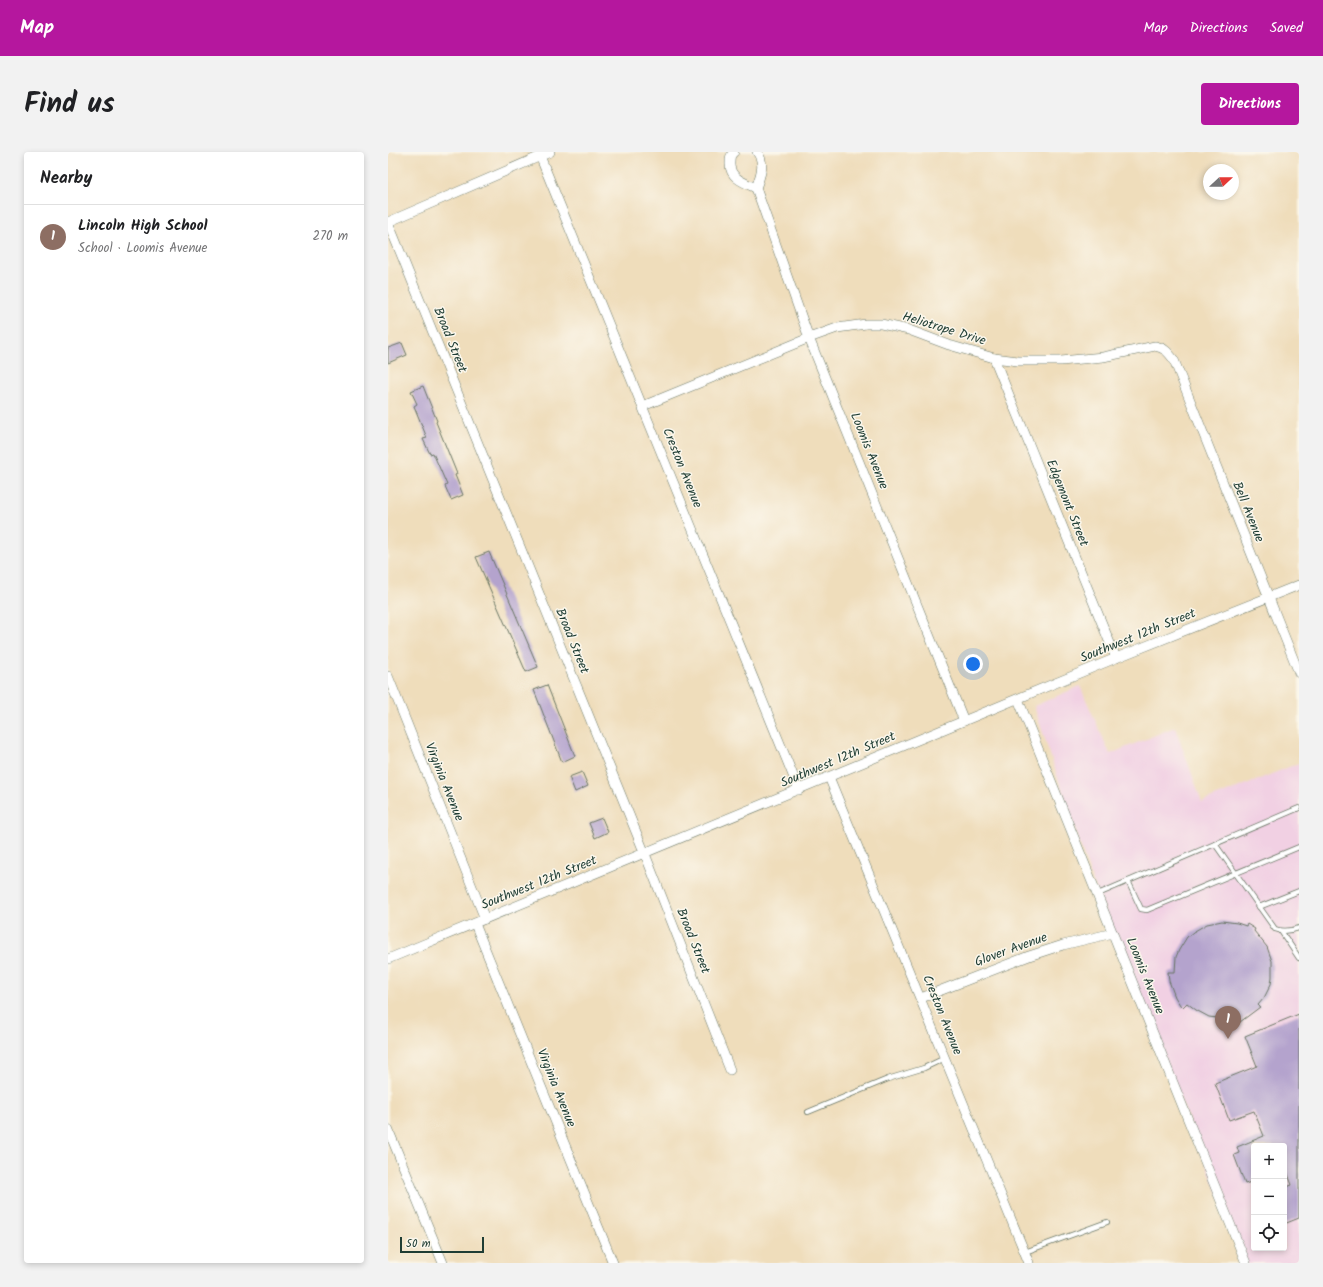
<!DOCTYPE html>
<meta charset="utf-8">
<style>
body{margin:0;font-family:Kalam,sans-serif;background:#f2f2f2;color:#202124}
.controls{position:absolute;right:12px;bottom:12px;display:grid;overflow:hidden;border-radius:4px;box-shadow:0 2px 6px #0003}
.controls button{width:36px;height:36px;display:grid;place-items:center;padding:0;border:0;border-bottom:1px solid #e0e0e0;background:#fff;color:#202124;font:20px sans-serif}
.compass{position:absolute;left:815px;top:12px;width:36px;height:36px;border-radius:50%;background:#fff;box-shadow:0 2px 6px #0003;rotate:68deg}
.scale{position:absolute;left:12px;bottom:10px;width:84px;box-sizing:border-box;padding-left:4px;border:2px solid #1f3d34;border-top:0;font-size:11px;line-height:14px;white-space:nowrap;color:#1f3d34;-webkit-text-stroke:3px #fbf7ec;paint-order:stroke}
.you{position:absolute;left:585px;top:512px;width:14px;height:14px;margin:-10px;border:3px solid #fff;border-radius:50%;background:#1a73e8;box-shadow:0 0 0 6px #1a73e833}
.badge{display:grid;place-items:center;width:26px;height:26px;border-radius:50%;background:#b5179e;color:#fff;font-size:13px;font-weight:700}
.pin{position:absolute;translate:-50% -33px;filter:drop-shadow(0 1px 2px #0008)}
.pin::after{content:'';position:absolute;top:21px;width:14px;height:12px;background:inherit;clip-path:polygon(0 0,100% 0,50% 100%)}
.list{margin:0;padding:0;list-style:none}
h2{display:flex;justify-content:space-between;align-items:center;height:52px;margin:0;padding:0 16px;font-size:17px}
h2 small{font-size:13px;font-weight:400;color:#757577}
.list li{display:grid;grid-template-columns:26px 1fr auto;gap:12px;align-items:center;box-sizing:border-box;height:64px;padding:0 16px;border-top:1px solid #e0e0e0}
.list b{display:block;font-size:15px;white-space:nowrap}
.list p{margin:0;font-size:13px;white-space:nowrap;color:#757577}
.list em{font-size:13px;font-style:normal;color:#757577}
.icon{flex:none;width:22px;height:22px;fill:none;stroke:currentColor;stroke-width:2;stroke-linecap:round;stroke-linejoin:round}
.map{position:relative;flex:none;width:911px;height:1111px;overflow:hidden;border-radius:4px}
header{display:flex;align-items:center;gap:24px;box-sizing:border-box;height:56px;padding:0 20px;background:#b5179e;color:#fff}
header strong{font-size:19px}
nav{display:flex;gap:22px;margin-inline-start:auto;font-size:14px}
.intro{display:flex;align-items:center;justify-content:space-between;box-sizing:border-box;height:96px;padding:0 24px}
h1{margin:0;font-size:28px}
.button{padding:10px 18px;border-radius:4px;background:#b5179e;color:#fff;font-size:14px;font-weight:700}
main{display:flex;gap:24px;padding:0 24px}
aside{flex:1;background:#fff;border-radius:4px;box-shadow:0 2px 6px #0003}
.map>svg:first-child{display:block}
.built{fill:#f1d0e3;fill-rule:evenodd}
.building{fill:#b4a3cd}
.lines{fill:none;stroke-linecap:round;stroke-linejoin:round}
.lane-casing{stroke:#687563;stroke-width:6}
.street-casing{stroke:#687563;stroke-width:10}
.lane{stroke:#fff;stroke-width:4.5}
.street{stroke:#fff;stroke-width:9}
.labels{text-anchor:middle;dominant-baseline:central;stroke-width:3;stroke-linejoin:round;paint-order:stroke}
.street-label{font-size:13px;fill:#1f3d34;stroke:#fbf7ec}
</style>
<header>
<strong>Map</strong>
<nav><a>Map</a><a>Directions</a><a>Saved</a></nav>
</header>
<div class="intro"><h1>Find us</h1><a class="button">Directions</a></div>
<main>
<aside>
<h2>Nearby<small></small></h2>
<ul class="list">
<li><span class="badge" style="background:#8d6e63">1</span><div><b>Lincoln High School</b><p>School · Loomis Avenue</p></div><em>270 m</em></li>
</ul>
</aside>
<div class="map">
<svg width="911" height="1111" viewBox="0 0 911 1111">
<rect width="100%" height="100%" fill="#fbf7ec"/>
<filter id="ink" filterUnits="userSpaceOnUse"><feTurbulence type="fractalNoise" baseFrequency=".025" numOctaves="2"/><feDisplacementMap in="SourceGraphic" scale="8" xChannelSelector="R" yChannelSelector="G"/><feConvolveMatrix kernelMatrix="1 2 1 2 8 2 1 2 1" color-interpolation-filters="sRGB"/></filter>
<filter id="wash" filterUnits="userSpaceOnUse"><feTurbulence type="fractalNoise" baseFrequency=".012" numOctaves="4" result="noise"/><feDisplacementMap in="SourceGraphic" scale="16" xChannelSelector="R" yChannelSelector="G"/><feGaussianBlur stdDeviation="0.9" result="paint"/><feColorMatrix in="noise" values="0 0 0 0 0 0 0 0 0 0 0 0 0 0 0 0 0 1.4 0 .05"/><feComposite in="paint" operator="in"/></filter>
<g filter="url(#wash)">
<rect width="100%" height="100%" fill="#efddbb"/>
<path class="built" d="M692,534l30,68 65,-27 27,75 97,-39v500h-53l-156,-389 -56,-168zM866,994h30v102h-30z"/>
<g id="blocks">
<g class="building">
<path d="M14,191l5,12 -19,8v-15z"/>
<path d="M35,234l14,35 -1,1 21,52 -2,1 8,20 -12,5 -6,-14 2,-1 -14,-32 -3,1 -7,-15 4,-1 -13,-32 3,-2 -6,-13z"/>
<path d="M101,400l49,115 -12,5 -50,-115z"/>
<path d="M159,533l28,71 -13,6 -28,-72z"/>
<path d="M194,620l6,14 -13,6 -6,-15z"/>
<path d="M214,666l6,14 -13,6 -6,-15z"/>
<path d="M834,769l15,2 9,3 1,-2 8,5 -1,2 13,16 5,14v16l-1,7 -7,14 -6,7 2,2 -20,15 -2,-4 -13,1 -16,-2 -13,-7 -9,-7 -5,5 -7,-11 -6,-16 -1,-9h7l1,-15 3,-7 8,-13 6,-5 14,-8z"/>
<path d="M911,862v204l-15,6v-36l8,-3 -8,-21v-18h-30v35l-9,3 -11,-29 5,-2 -2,-6 27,-11 -10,-25 -25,9 -14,-37 42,-17 -12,-30z"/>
</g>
</g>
</g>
<g filter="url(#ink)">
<use href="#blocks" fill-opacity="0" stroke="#687563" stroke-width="1"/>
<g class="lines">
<g class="lane-casing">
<g id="lane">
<path d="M827,692l60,85c8,3 16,2 24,-1"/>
<path d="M740,729l13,28 6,1 152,-63"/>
<path d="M710,742l201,-86"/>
<path d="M871,755l40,-16"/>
<path d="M893,779l18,27"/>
<path d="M420,960l80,-33 36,-11 21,-10"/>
<path d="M637,1100l82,-30"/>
</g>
</g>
<g class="street-casing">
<g id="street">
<path d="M346,0c-4,3 -4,6 -4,11 -1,15 15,20 26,25 4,-12 10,-24 1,-36"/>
<path d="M152,4l259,634"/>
<path d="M368,36l53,150 155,383"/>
<path d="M0,70l257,632 85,216"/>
<path d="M0,70l162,-70"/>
<path d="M606,206l122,300"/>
<path d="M255,254l166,-68 28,-10 29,-4h15l28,6 40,15 45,13 24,3h43l42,-4 52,-11c10,2 13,6 19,14l125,313"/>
<path d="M0,524l97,243"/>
<path d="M630,547l228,564"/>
<path d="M441,625l200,486"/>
<path d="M87,772l138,339"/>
<path d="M0,807l728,-301 183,-73"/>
<path d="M533,846l108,-42 34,-11 50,-12"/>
<path d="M0,977l55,134"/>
</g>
</g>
<use href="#lane" class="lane"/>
<use href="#street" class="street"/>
</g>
</g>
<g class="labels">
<g class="street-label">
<text transform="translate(556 177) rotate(17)">Heliotrope Drive</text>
<text transform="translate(62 188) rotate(68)">Broad Street</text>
<text transform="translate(481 299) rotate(68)">Loomis Avenue</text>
<text transform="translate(294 316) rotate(68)">Creston Avenue</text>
<text transform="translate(679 351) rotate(68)">Edgemont Street</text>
<text transform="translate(860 360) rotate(68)">Bell Avenue</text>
<text transform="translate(750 484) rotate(-22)">Southwest 12th Street</text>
<text transform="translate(184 489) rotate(68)">Broad Street</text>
<text transform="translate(450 608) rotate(-23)">Southwest 12th Street</text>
<text transform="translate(56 630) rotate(68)">Virginia Avenue</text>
<text transform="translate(151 731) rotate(-22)">Southwest 12th Street</text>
<text transform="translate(305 789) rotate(68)">Broad Street</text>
<text transform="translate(623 798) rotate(-20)">Glover Avenue</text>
<text transform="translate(757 824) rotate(68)">Loomis Avenue</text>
<text transform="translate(554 863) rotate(68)">Creston Avenue</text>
<text transform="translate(168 936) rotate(68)">Virginia Avenue</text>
</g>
</g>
</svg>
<div class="controls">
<button>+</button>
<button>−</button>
<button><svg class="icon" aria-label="locate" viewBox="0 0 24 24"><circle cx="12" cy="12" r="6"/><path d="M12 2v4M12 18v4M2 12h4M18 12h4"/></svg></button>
</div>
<svg class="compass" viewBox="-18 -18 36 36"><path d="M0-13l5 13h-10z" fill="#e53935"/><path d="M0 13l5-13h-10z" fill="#757577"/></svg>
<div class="scale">50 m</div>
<div class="you"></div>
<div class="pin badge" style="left:840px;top:887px;background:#8d6e63">1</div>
</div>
</main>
